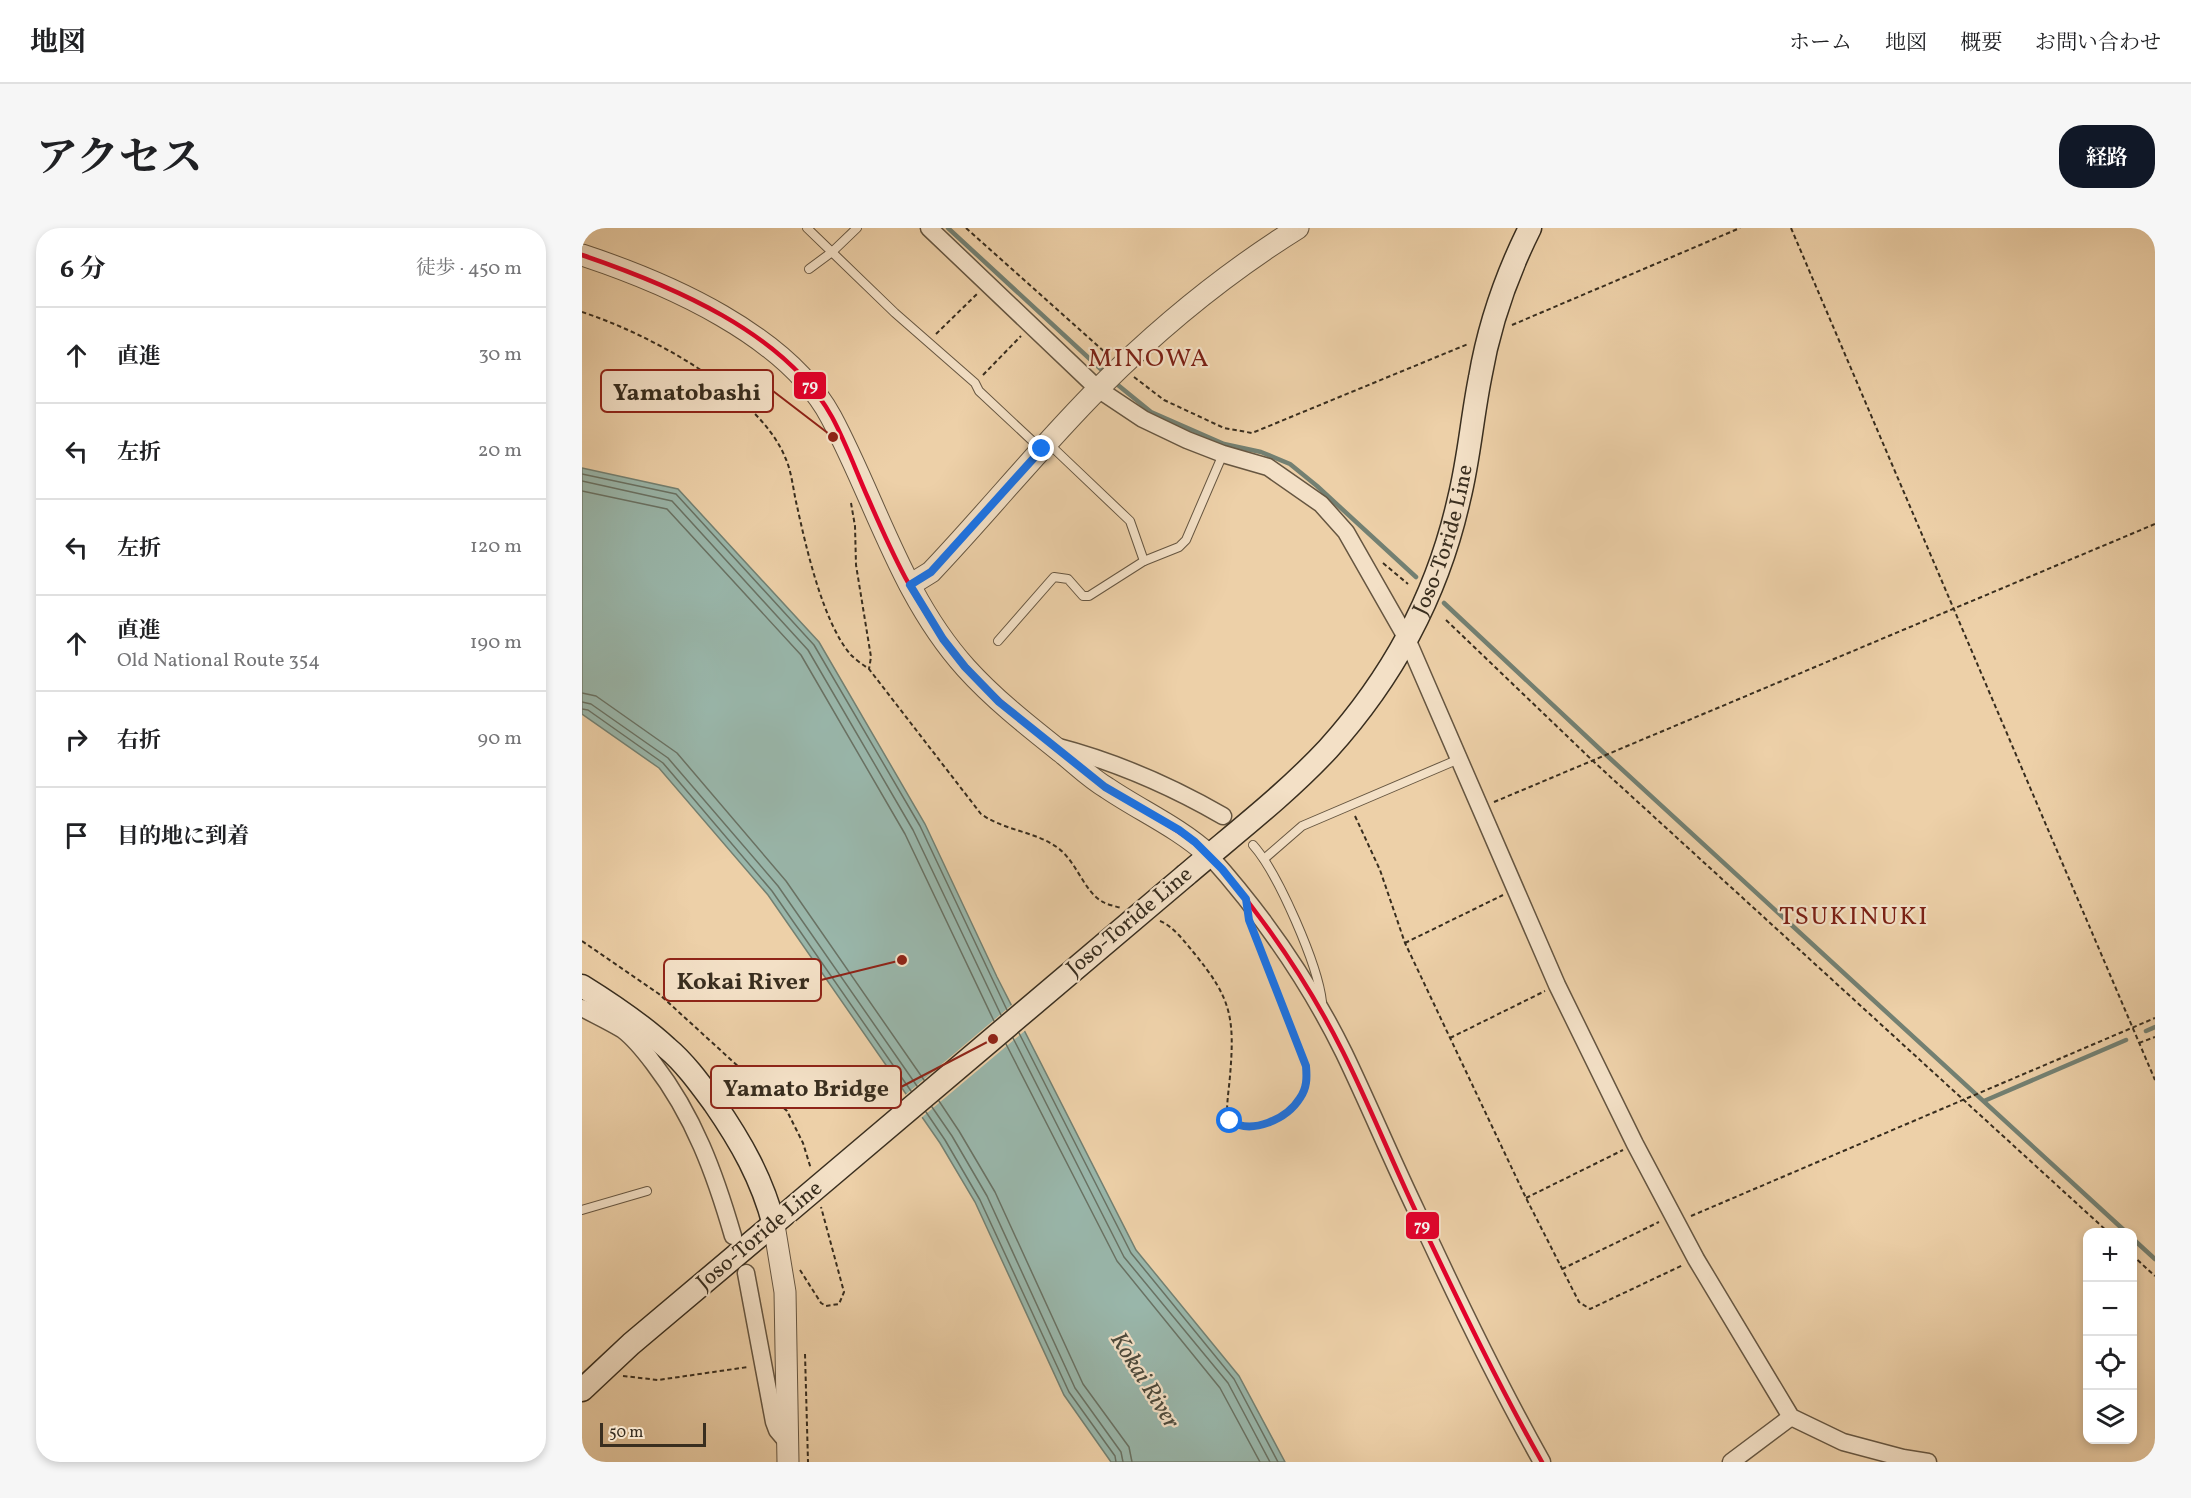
<!DOCTYPE html>
<html lang="ja">
<meta charset="utf-8">
<style>
body{margin:0;font-family:Vollkorn,"Noto Serif JP",serif;background:#f6f6f6;color:#202124}
.controls{position:absolute;right:18px;bottom:18px;display:grid;overflow:hidden;border-radius:12px;box-shadow:0 3px 9px #0003}
.controls button{width:54px;height:54px;display:grid;place-items:center;padding:0;border:0;border-bottom:2px solid #e0e0e0;background:#fff;color:#202124;font:30px sans-serif}
.scale{position:absolute;left:18px;bottom:15px;width:106px;box-sizing:border-box;padding-left:6px;border:3px solid #392e1f;border-top:0;font-size:16px;line-height:21px;white-space:nowrap;color:#392e1f;-webkit-text-stroke:4px #f3e0c6;paint-order:stroke}
.stop{position:absolute;width:18px;height:18px;margin:-14px;border:4px solid #1a73e8;border-radius:50%;background:#fff}
.stop.end{background:#1a73e8;border-color:#fff;box-shadow:0 2px 6px #0008}
.list{margin:0;padding:0;list-style:none}
h2{display:flex;justify-content:space-between;align-items:center;height:78px;margin:0;padding:0 24px;font-size:26px}
h2 small{font-size:20px;font-weight:400;color:#757577}
.list li{display:grid;grid-template-columns:39px 1fr auto;gap:18px;align-items:center;box-sizing:border-box;height:96px;padding:0 24px;border-top:2px solid #e0e0e0}
.list b{display:block;font-size:22px;white-space:nowrap}
.list p{margin:0;font-size:20px;white-space:nowrap;color:#757577}
.list em{font-size:20px;font-style:normal;color:#757577}
.icon{flex:none;width:33px;height:33px;fill:none;stroke:currentColor;stroke-width:2;stroke-linecap:round;stroke-linejoin:round}
.map{position:relative;flex:none;width:1573px;height:1234px;overflow:hidden;border-radius:24px}
header{display:flex;align-items:center;gap:36px;box-sizing:border-box;height:84px;padding:0 30px;background:#fff;border-bottom:2px solid #e0e0e0}
header strong{font-size:28px}
nav{display:flex;gap:33px;margin-inline-start:auto;font-size:21px}
.intro{display:flex;align-items:center;justify-content:space-between;box-sizing:border-box;height:144px;padding:0 36px}
h1{margin:0;font-size:42px}
.button{padding:15px 27px;border-radius:24px;background:#111827;color:#fff;font-size:21px;font-weight:700}
main{display:flex;gap:36px;padding:0 36px}
aside{flex:1;background:#fff;border-radius:24px;box-shadow:0 3px 9px #0003}
.map>svg:first-child{display:block}
.water{fill:#99b6aa;stroke:#738072;stroke-width:1.5}
.pier{fill:#edd0a8}
.lines{fill:none;stroke-linecap:round;stroke-linejoin:round}
.shore{stroke:#697264;stroke-width:1.5}
.stream{stroke:#738072;stroke-width:4.5}
.service-casing{stroke:#665641;stroke-width:10}
.minor-casing{stroke:#665641;stroke-width:19}
.tertiary-casing{stroke:#665641;stroke-width:23}
.secondary-casing{stroke:#392e1f;stroke-width:25}
.path{stroke:#392e1f;stroke-width:2;stroke-dasharray:4.5 3;stroke-linecap:butt}
.service{stroke:#f3e0c6;stroke-width:8}
.minor{stroke:#f3e0c6;stroke-width:16}
.tertiary{stroke:#f3e0c6;stroke-width:21}
.secondary{stroke:#f3e0c6;stroke-width:22}
.secondary-bridge-casing{stroke:#392e1f;stroke-width:25;stroke-linecap:butt}
.secondary-bridge{stroke:#f3e0c6;stroke-width:22}
.bus-1-casing{stroke:#f3e0c6;stroke-width:9}
.bus-1{stroke:#e4002b;stroke-width:4.5}
.route{stroke:#1a73e8;stroke-width:8}
.labels{text-anchor:middle;dominant-baseline:central;stroke-width:4.5;stroke-linejoin:round;paint-order:stroke}
.street-label{font-size:22px;fill:#392e1f;stroke:#f3e0c6}
.water-label{font-size:24px;font-style:italic;fill:#4c493b;stroke:#f3e0c6}
.quarter-label{font-size:26px;letter-spacing:1.5px;fill:#7a1f14;stroke:#f3e0c6}
.leader{fill:none;stroke:#8f2418;stroke-width:2}
.callout-dot{fill:#8f2418;stroke:#f3e0c6;stroke-width:2}
.callout{fill:#f3e0c6;stroke:#8f2418;stroke-width:2}
.callout-label{font-size:24px;text-anchor:middle;font-weight:bold;fill:#392e1f}
.line-badge{stroke:#f3e0c6;stroke-width:2}
.badge-label{font-size:16px;text-anchor:middle;font-weight:bold;fill:#fff}
</style>
<header>
<strong>地図</strong>
<nav><a>ホーム</a><a>地図</a><a>概要</a><a>お問い合わせ</a></nav>
</header>
<div class="intro"><h1>アクセス</h1><a class="button">経路</a></div>
<main>
<aside>
<h2>6 分<small>徒歩 · 450 m</small></h2>
<ul class="list">
<li><svg class="icon" aria-label="ahead" viewBox="0 0 24 24"><path d="M12 20V5M6 11l6-6 6 6"/></svg><div><b>直進</b></div><em>30 m</em></li>
<li><svg class="icon" aria-label="left" viewBox="0 0 24 24"><path d="M17 20v-9H6M10 6l-5 5 5 5"/></svg><div><b>左折</b></div><em>20 m</em></li>
<li><svg class="icon" aria-label="left" viewBox="0 0 24 24"><path d="M17 20v-9H6M10 6l-5 5 5 5"/></svg><div><b>左折</b></div><em>120 m</em></li>
<li><svg class="icon" aria-label="ahead" viewBox="0 0 24 24"><path d="M12 20V5M6 11l6-6 6 6"/></svg><div><b>直進</b><p>Old National Route 354</p></div><em>190 m</em></li>
<li><svg class="icon" aria-label="right" viewBox="0 0 24 24"><path d="M7 20v-9h11M14 6l5 5-5 5"/></svg><div><b>右折</b></div><em>90 m</em></li>
<li><svg class="icon" aria-label="arrive" viewBox="0 0 24 24"><path d="M6 21V4h12l-3 4 3 4H6"/></svg><div><b>目的地に到着</b></div></li>
</ul>
</aside>
<div class="map">
<svg width="1573" height="1234" viewBox="0 0 1573 1234">
<rect width="100%" height="100%" fill="#edd0a8"/>
<filter id="stains"><feTurbulence type="fractalNoise" baseFrequency=".00333" numOctaves="4"/><feColorMatrix values="0 0 0 0 .2 0 0 0 0 .09 0 0 0 0 .02 0 0 0 .5 -.17"/></filter>
<radialGradient id="worn" r=".72"><stop offset=".6" stop-color="#630" stop-opacity="0"/><stop offset="1" stop-color="#630" stop-opacity=".3"/></radialGradient>
<path class="water" d="M0,240l96,21 141,153 106,182 72,153 139,273 103,126 46,86h-174l-47,-67 -89,-193 -35,-59 -172,-248 -109,-127 -77,-54z"/>
<path class="pier" d="M432,775l13,26 -107,90 -16,-23z"/>
<g class="lines">
<g class="shore">
<path d="M0,246l94,20 138,151 106,181 87,184"/>
<path d="M0,253l90,20 136,149 105,180 88,185"/>
<path d="M0,263l85,18 134,146 104,179 89,187"/>
<path d="M0,465l14,3 81,57 109,128 138,199"/>
<path d="M0,474l9,2 77,54 110,128 139,200"/>
<path d="M0,481l6,1 75,53 109,128 139,200"/>
<path d="M437,805l112,220 103,126 44,83"/>
<path d="M431,810l111,219 104,126 42,79"/>
<path d="M424,816l111,217 103,127 40,74"/>
<path d="M357,873l20,30 36,61 88,192 46,63 3,15"/>
<path d="M350,879l20,29 35,60 88,192 46,64 2,10"/>
<path d="M344,884l19,28 35,60 89,192 46,64 1,6"/>
</g>
<g class="stream">
<path d="M366,0l157,145"/>
<path d="M531,153l38,31 73,32 37,8 29,12 27,22 99,91"/>
<path d="M862,375l159,149 523,480"/>
<path d="M1564,803l9,-4"/>
<path d="M1402,873l142,-61"/>
<path d="M1550,1010l23,21"/>
</g>
<g class="service-casing">
<g id="service">
<path d="M225,0l88,85 80,70 4,8 62,58"/>
<path d="M227,41l23,-17 25,-24"/>
<path d="M466,215l82,78 14,40"/>
<path d="M416,413l56,-64 14,2 15,17h6l55,-35 35,-14 7,-7 37,-86"/>
<path d="M671,617c25,28 65,120 69,157"/>
<path d="M682,631l38,-33 157,-67"/>
<path d="M0,982l65,-19"/>
</g>
</g>
<g class="minor-casing">
<g id="minor">
<path d="M347,0l169,161 45,30 44,21 36,14 45,13 53,37 25,28 61,107 150,346 78,159 61,115 95,158 52,25 60,16 25,4"/>
<path d="M473,518c58,15 116,40 168,70"/>
<path d="M627,627c53,59 100,127 135,198 25,52 47,105 72,157 39,85 80,170 126,252"/>
<path d="M0,780c13,7 28,14 41,22 12,9 22,22 31,34 40,52 61,110 79,172"/>
<path d="M164,1045l28,149 3,8 11,13"/>
<path d="M1149,1234l60,-45"/>
</g>
</g>
<g class="tertiary-casing">
<g id="tertiary">
<path d="M0,27c85,28 205,80 249,162 45,84 70,179 135,251 28,31 61,57 95,84 15,12 29,26 46,36 34,23 71,39 102,67"/>
<path d="M328,357l21,-13c57,-60 110,-126 169,-185 60,-60 126,-114 198,-159"/>
<path d="M192,997l11,67 3,170"/>
</g>
</g>
<g class="secondary-casing">
<g id="secondary">
<path id="s1" d="M604,647c48,-41 99,-80 142,-126 65,-72 110,-156 131,-250 10,-40 13,-81 21,-121 9,-53 26,-102 50,-150"/>
<path d="M0,758c29,18 59,38 85,62 18,15 33,36 47,55 27,39 48,76 60,122"/>
<path d="M0,1162l49,-46 153,-129"/>
</g>
</g>
<g class="path">
<path d="M384,0l141,126"/>
<path d="M1209,0l364,852"/>
<path d="M0,84c65,21 176,80 203,145 7,15 8,33 12,49 9,41 26,117 54,149 5,5 12,10 18,14l112,145c24,17 54,17 77,34 19,14 26,44 45,54 5,3 12,4 18,6"/>
<path d="M930,97l228,-97"/>
<path d="M354,106l41,-40"/>
<path d="M401,147l38,-39"/>
<path d="M552,149l30,23 60,28 28,5 216,-89"/>
<path d="M269,275l4,23 1,39 15,92 -2,12"/>
<path d="M801,335l25,21"/>
<path d="M864,392l147,141 515,471"/>
<path d="M912,574l661,-278"/>
<path d="M773,588l25,54 25,73 121,255 53,104 11,7 93,-44"/>
<path d="M578,693c13,5 25,21 34,32 37,45 41,64 36,123 -1,12 -3,24 -3,37l3,8c22,14 57,-2 70,-23 7,-10 7,-20 6,-32l-49,-124"/>
<path d="M0,713l77,53 128,117 16,32 8,26"/>
<path d="M823,715l98,-48"/>
<path d="M868,810l95,-47"/>
<path d="M1557,815l16,-6"/>
<path d="M944,970l97,-48"/>
<path d="M1109,988l464,-198"/>
<path d="M1550,1027l23,21"/>
<path d="M980,1041l97,-47"/>
<path d="M218,1042l21,33 5,3 13,-2 5,-12 -23,-85"/>
<path d="M223,1126l3,108"/>
<path d="M41,1148l35,4 90,-13"/>
</g>
<use href="#service" class="service"/>
<use href="#minor" class="minor"/>
<use href="#tertiary" class="tertiary"/>
<use href="#secondary" class="secondary"/>
<g class="secondary-bridge-casing">
<path id="secondary-bridge" d="M206,984l398,-337"/>
</g>
<use href="#secondary-bridge" class="secondary-bridge"/>
<g class="bus-1-casing">
<path id="bus-1" d="M0,27c88,30 203,77 250,162 14,26 24,54 36,81 23,53 48,108 85,153 30,38 67,68 104,98 17,14 33,28 51,40 42,27 83,43 116,83 46,55 87,116 119,180 26,52 48,107 73,160 40,84 80,169 126,250"/>
</g>
<use href="#bus-1" class="bus-1"/>
</g>
<g class="lines">
<path class="route" d="M460,221l-111,123 -21,13 33,54 22,28 34,35 106,85 74,43 16,12 27,27 24,30 3,21 57,146c1,12 1,22 -6,32 -13,21 -48,37 -70,23"/>
</g>
<g class="labels">
<g class="street-label">
<text stroke="none"><textPath href="#s1" startOffset="432">Joso-Toride Line</textPath></text>
<text transform="translate(548 694) rotate(-40)">Joso-Toride Line</text>
<text transform="translate(178 1008) rotate(-40)">Joso-Toride Line</text>
</g>
<g class="water-label">
<text transform="translate(562 1153) rotate(58)">Kokai River</text>
</g>
<g class="quarter-label">
<text x="567" y="131">MINOWA</text>
<text x="1272" y="689">TSUKINUKI</text>
</g>
</g>
<path class="leader" d="M251 209L191 163M320 732L239 752M411 811L319 859"/>
<g class="callout-dot">
<circle cx="251" cy="209" r="6"/>
<circle cx="320" cy="732" r="6"/>
<circle cx="411" cy="811" r="6"/>
</g>
<g class="callout">
<rect x="19" y="142" width="172" height="42" rx="6"/>
<rect x="82" y="731" width="157" height="42" rx="6"/>
<rect x="129" y="838" width="190" height="42" rx="6"/>
</g>
<g class="callout-label">
<text x="105" y="172">Yamatobashi</text>
<text x="161" y="761">Kokai River</text>
<text x="224" y="868">Yamato Bridge</text>
</g>
<g class="line-badge">
<rect x="211" y="143" width="34" height="29" rx="6" fill="#e4002b"/>
<rect x="823" y="983" width="35" height="29" rx="6" fill="#e4002b"/>
</g>
<g class="badge-label">
<text x="228" y="163">79</text>
<text x="840" y="1003">79</text>
</g>
<rect width="100%" height="100%" filter="url(#stains)"/>
<rect width="100%" height="100%" fill="url(#worn)"/>
</svg>
<div class="controls">
<button>+</button>
<button>−</button>
<button><svg class="icon" aria-label="locate" viewBox="0 0 24 24"><circle cx="12" cy="12" r="6"/><path d="M12 2v4M12 18v4M2 12h4M18 12h4"/></svg></button>
<button><svg class="icon" aria-label="layers" viewBox="0 0 24 24"><path d="M12 4l9 5-9 5-9-5zM3 14l9 5 9-5"/></svg></button>
</div>
<div class="scale">50 m</div>
<div class="stop" style="left:648px;top:893px"></div>
<div class="stop end" style="left:460px;top:221px"></div>
</div>
</main>
